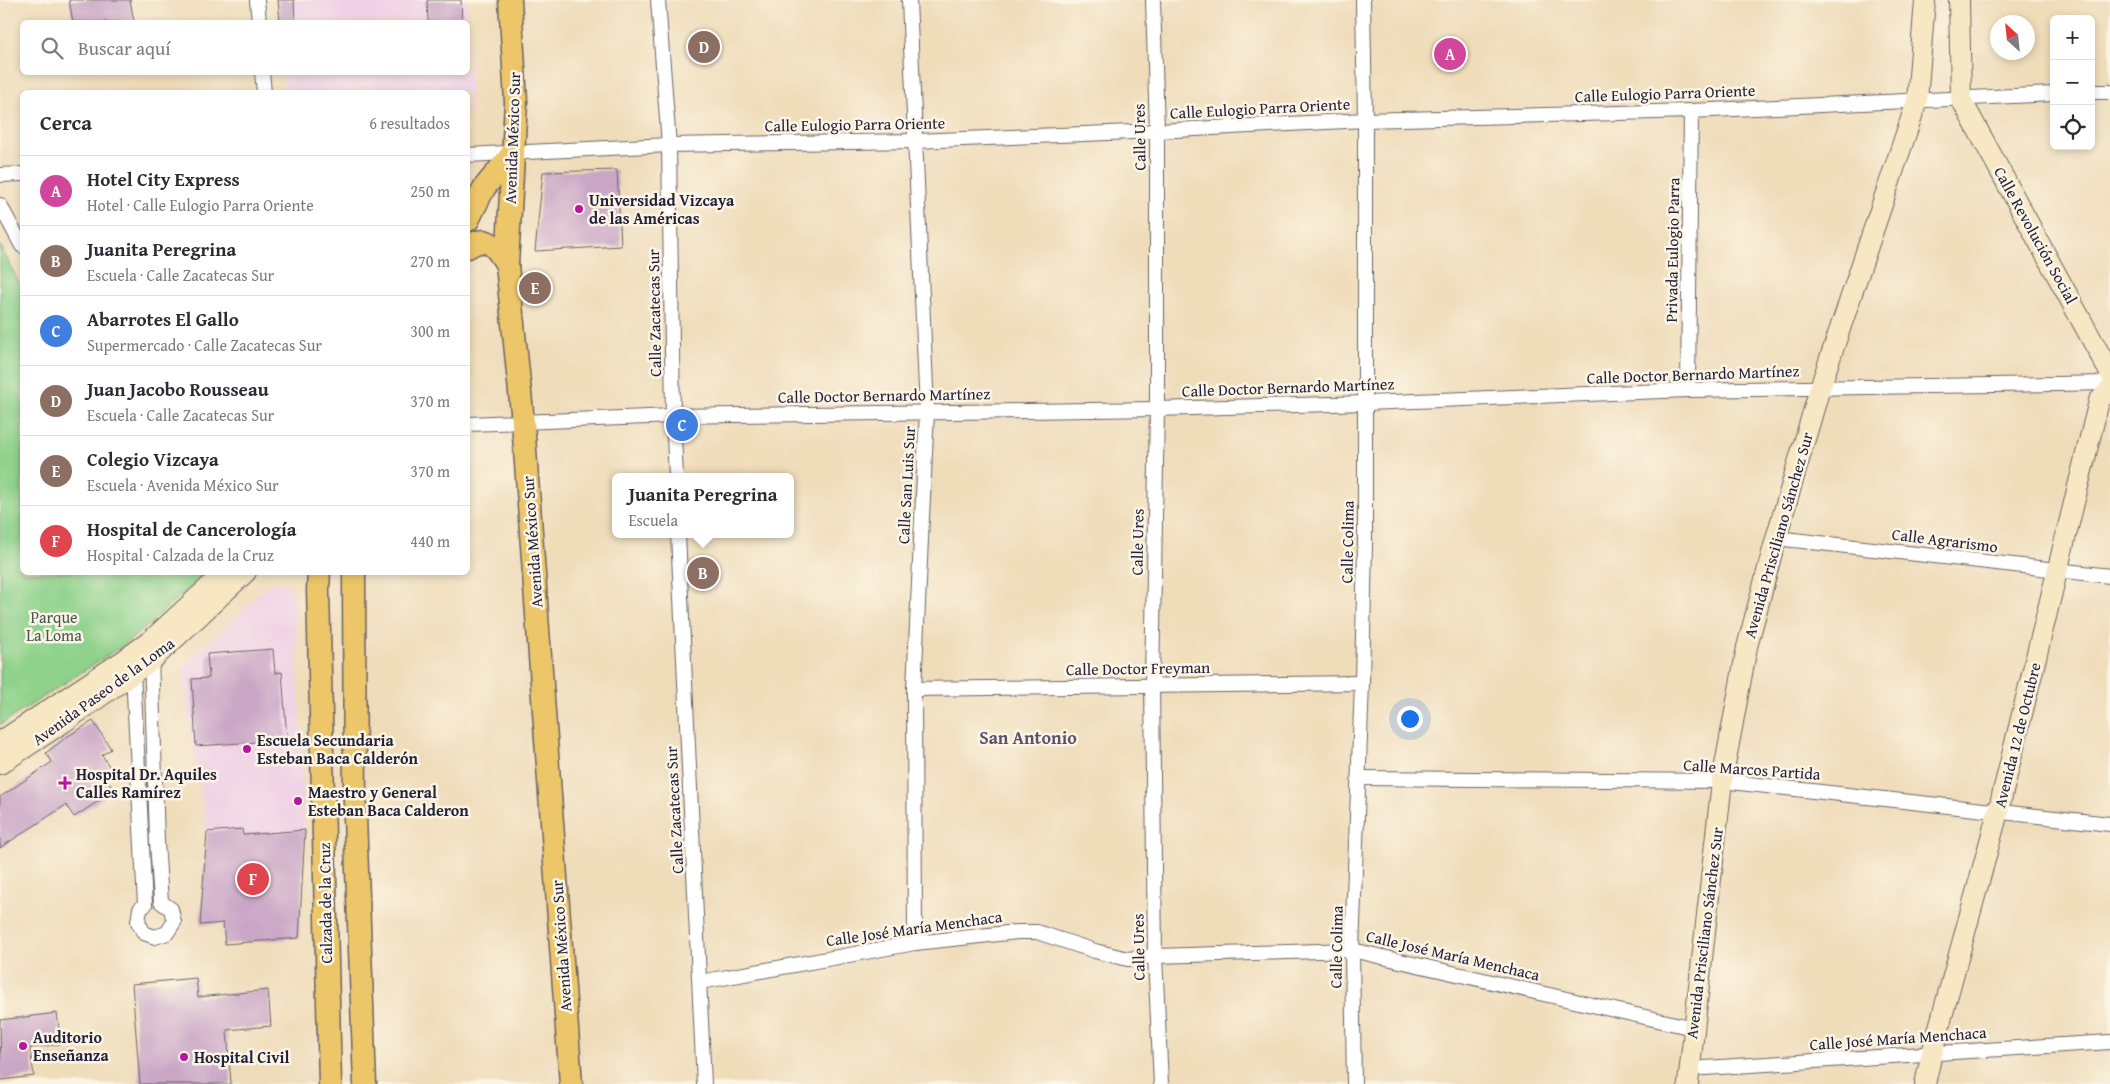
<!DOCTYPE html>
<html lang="es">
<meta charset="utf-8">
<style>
body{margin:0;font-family:"Gentium Book Plus",serif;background:#f2f2f3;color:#2b2b33}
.controls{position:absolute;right:15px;top:15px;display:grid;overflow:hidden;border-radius:8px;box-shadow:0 2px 8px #0003}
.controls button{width:45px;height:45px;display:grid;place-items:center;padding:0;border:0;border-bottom:1px solid #e1e1e2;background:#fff;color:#2b2b33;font:25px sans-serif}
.compass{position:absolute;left:1990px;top:15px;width:45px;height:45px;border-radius:50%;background:#fff;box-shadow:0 2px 8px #0003;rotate:333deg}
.you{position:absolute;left:1409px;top:718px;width:18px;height:18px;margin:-12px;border:4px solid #fff;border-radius:50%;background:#1a73e8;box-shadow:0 0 0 8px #1a73e833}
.badge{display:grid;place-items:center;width:32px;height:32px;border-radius:50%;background:#7c3aed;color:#fff;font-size:16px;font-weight:700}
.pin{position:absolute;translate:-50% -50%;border:2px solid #fff;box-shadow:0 1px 5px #0006}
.popup{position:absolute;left:612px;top:473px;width:182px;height:65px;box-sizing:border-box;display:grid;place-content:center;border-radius:8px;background:#fff;filter:drop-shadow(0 1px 4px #0005);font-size:16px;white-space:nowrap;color:#7c7c81}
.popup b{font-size:19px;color:#2b2b33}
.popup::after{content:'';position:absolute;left:50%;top:100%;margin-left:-10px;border:10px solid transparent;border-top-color:#fff}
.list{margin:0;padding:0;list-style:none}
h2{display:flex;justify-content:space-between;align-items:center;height:65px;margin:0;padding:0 20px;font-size:21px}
h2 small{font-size:16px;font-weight:400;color:#7c7c81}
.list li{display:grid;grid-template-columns:32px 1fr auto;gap:15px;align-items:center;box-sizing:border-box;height:70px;padding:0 20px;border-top:1px solid #e1e1e2}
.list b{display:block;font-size:19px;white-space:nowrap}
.list p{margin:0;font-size:16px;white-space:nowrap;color:#7c7c81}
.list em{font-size:16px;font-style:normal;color:#7c7c81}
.icon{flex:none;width:28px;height:28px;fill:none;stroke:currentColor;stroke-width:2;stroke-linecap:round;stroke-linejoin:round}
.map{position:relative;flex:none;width:2110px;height:1084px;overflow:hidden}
.search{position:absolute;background:#fff;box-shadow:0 2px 8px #0003;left:20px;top:20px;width:450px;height:55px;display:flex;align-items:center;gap:12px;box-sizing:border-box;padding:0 18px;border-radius:8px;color:#7c7c81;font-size:19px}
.panel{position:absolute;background:#fff;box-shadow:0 2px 8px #0003;left:20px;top:90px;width:450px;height:485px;border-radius:8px}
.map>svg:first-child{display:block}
.built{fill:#efd0e6}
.green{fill:#8ed28b;stroke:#587a63}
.building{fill:#c9a5c6}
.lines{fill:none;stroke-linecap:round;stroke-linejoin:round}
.minor-casing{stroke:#6a6367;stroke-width:16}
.secondary-casing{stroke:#6a6367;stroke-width:22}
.primary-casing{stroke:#6a6367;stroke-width:25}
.minor{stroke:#fff;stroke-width:14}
.secondary{stroke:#f7e8c3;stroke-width:20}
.primary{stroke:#ecc669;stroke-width:22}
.poi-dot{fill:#b5179e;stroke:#fcf5e5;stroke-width:2}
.labels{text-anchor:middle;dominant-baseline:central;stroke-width:5;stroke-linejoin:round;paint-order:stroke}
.street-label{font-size:16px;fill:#22223b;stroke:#fcf5e5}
.poi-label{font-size:16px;font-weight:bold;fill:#22223b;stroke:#fcf5e5;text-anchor:start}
.park-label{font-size:16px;fill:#425753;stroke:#fcf5e5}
.neighbourhood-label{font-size:18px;font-weight:bold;fill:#5c506c;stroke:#fcf5e5}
</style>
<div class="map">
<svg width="2110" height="1084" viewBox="0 0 2110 1084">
<rect width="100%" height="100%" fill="#fcf5e5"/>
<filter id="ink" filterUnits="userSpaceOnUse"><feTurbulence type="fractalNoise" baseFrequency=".02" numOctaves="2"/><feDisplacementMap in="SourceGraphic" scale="10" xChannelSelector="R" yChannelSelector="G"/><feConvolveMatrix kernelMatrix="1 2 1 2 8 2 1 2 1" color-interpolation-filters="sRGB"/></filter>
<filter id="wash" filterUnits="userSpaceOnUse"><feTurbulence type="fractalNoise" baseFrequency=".0096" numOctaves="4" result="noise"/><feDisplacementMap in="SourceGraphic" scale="20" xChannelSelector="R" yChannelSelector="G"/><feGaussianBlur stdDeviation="1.12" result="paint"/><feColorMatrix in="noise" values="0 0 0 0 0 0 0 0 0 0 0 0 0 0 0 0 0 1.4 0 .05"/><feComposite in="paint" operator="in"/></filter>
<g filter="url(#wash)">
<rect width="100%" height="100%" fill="#efdcb9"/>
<g class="built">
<path d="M278,0h189v22h-188z"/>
<path d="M468,23l3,86 -3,7v-24h-183l-2,-19 185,-1z"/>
<path d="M277,583h9l5,6 3,8 11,233 -62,5 -1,-6 -35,3 -26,-163 87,-83z"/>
</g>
<path class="green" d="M0,245l22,44v283l183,1 -62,57 -21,16 -122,79z"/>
<g id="blocks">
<g class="building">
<path d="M69,0h61l4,22h-61z"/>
<path d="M278,0h16l1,22h-15z"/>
<path d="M427,0h34l1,22h-34z"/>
<path d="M617,170l4,76 -86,5 8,-79z"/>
<path d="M273,649l2,24 7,-1 5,68 -91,6 -4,-67 17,-1 -2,-24z"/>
<path d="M93,721l18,28 -9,6 9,14 -8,5 11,17 -40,26 -8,-12 -66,43v-51l52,-35 -6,-9 19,-15z"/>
<path d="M242,829l1,6 62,-5 -6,108 -74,6 -2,-21 -23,2 7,-93z"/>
<path d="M196,978l2,19 70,-7 3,36 -44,4 4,54h-91l-8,-100z"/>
<path d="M57,1013l4,31 -31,4 4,28 -33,4 -1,-60z"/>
</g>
</g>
</g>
<g filter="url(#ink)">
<use href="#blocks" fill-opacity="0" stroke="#6a6367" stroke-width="1"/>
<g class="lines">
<g class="minor-casing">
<g id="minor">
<path d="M257,0l2,22"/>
<path d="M658,0l11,145 4,271 3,61"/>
<path d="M909,0l18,411 -13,278 1,254"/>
<path d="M1153,0l4,131v278l-5,275 3,272 6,128"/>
<path d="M262,72l2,20"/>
<path d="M2091,92h19"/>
<path d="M468,155l201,-10 247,-4 241,-10 208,-11 326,-9 363,-17"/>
<path d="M0,175l22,-1"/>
<path d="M0,205l22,41"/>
<path d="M1688,390l3,-279"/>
<path d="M468,424l205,-8 484,-7 209,-6 322,-13 422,-7"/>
<path d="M678,534l26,550"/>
<path d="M1776,538l334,38"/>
<path d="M130,669l3,4 12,232 -5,4 -2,13 6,11 11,4 12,-4 7,-11 -3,-13 -10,-7 -4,-60 -6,-187"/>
<path d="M914,689l448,-6"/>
<path d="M1359,778l363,3 388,43"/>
<path d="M700,982l215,-39 102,-11h20l58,19 33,8 27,-3 197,-6 341,78"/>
<path d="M1689,1069l421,-27"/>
<path d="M1354,1084l-2,-134 10,-267 3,-138v-425l-2,-120"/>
</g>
</g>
<g class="secondary-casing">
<g id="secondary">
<path d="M1959,0l2,99 149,274"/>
<path d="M0,742l124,-82 26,-19 75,-69"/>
<path d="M0,764l64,-42 88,-62 94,-88"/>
<path d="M1688,1084l34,-303 25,-134 29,-109 44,-150 97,-287 8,-101"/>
<path d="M1925,1084l7,-31 66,-241 101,-411 11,-12"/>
</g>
</g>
<g class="primary-casing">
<g id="primary">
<path d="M510,0l6,102 -9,163 16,157 48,662"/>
<path d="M468,220l16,-32 29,-35"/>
<path d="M468,247c20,-14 29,1 39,18"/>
<path d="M319,572l-1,18 12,494"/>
<path d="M354,572l1,245 10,267"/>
</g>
</g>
<use href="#minor" class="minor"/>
<use href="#secondary" class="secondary"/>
<use href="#primary" class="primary"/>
</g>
</g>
<g class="poi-dot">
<circle cx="579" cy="209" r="5"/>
<circle cx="247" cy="749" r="5"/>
<path d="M62.5 775.5h5v5h5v5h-5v5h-5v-5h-5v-5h5z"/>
<circle cx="298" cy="801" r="5"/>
<circle cx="23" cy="1046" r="5"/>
<circle cx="184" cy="1057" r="5"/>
</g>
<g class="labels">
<g class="street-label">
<text transform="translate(1665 93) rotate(-2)">Calle Eulogio Parra Oriente</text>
<text transform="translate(1260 108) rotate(-3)">Calle Eulogio Parra Oriente</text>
<text transform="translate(855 124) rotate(-1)">Calle Eulogio Parra Oriente</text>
<text transform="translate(1139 137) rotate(-91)">Calle Ures</text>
<text transform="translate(512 138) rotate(-88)">Avenida México Sur</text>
<text transform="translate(2036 235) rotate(61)">Calle Revolución Social</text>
<text transform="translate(1672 250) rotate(-89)">Privada Eulogio Parra</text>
<text transform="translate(654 313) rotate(-91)">Calle Zacatecas Sur</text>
<text transform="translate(1693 374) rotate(-2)">Calle Doctor Bernardo Martínez</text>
<text transform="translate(1288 387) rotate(-2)">Calle Doctor Bernardo Martínez</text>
<text transform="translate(884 395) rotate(-1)">Calle Doctor Bernardo Martínez</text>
<text transform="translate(906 485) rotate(-87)">Calle San Luis Sur</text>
<text transform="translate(1778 535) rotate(-74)">Avenida Prisciliano Sánchez Sur</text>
<text transform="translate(1945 540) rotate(7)">Calle Agrarismo</text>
<text transform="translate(532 542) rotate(-94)">Avenida México Sur</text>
<text transform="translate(1137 542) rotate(-89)">Calle Ures</text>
<text transform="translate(1347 542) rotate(-89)">Calle Colima</text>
<text transform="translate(1138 668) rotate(-1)">Calle Doctor Freyman</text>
<text transform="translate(103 691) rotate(-36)">Avenida Paseo de la Loma</text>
<text transform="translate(2017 735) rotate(-76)">Avenida 12 de Octubre</text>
<text transform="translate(1752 769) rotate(4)">Calle Marcos Partida</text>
<text transform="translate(674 810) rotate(-93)">Calle Zacatecas Sur</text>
<text transform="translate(325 903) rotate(-91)">Calzada de la Cruz</text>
<text transform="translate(914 928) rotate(-8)">Calle José María Menchaca</text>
<text transform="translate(1704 933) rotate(-83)">Avenida Prisciliano Sánchez Sur</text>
<text transform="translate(561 946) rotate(-94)">Avenida México Sur</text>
<text transform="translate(1138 947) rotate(-91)">Calle Ures</text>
<text transform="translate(1336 947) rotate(-89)">Calle Colima</text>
<text transform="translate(1453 955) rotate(13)">Calle José María Menchaca</text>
<text transform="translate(1898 1038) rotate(-4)">Calle José María Menchaca</text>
</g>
<g class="poi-label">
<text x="589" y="200">Universidad Vizcaya<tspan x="589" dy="18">de las Américas</tspan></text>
<text x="257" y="740">Escuela Secundaria<tspan x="257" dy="18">Esteban Baca Calderón</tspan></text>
<text x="76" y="774">Hospital Dr. Aquiles<tspan x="76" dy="18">Calles Ramírez</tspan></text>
<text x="308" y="792">Maestro y General<tspan x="308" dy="18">Esteban Baca Calderon</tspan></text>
<text x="33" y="1037">Auditorio<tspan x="33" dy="18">Enseñanza</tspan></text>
<text x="194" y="1057">Hospital Civil</text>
</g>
<g class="park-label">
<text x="54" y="617">Parque<tspan x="54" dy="18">La Loma</tspan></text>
</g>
<g class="neighbourhood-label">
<text x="1028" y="737">San Antonio</text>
</g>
</g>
</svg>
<div class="controls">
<button>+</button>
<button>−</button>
<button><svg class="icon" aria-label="locate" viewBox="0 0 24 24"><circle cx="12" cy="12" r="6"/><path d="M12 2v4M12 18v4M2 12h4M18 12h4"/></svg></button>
</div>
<svg class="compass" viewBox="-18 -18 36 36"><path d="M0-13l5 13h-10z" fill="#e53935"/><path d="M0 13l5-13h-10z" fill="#7c7c81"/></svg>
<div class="you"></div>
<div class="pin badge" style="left:1450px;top:54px;background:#d1479c">A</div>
<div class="pin badge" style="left:703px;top:573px;background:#8d6e63">B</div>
<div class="popup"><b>Juanita Peregrina</b>Escuela</div>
<div class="pin badge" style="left:682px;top:425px;background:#3f7fe0">C</div>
<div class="pin badge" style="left:704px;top:47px;background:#8d6e63">D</div>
<div class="pin badge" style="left:535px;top:288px;background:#8d6e63">E</div>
<div class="pin badge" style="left:253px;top:879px;background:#e0444e">F</div>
<div class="search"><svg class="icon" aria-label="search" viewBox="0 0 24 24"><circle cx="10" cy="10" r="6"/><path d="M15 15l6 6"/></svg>Buscar aquí</div>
<section class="panel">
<h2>Cerca<small>6 resultados</small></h2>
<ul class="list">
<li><span class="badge" style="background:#d1479c">A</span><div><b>Hotel City Express</b><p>Hotel · Calle Eulogio Parra Oriente</p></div><em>250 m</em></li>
<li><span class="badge" style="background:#8d6e63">B</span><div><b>Juanita Peregrina</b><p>Escuela · Calle Zacatecas Sur</p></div><em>270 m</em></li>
<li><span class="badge" style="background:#3f7fe0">C</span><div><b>Abarrotes El Gallo</b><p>Supermercado · Calle Zacatecas Sur</p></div><em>300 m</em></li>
<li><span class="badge" style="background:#8d6e63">D</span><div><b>Juan Jacobo Rousseau</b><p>Escuela · Calle Zacatecas Sur</p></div><em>370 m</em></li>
<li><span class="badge" style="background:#8d6e63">E</span><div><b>Colegio Vizcaya</b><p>Escuela · Avenida México Sur</p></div><em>370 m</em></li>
<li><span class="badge" style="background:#e0444e">F</span><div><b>Hospital de Cancerología</b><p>Hospital · Calzada de la Cruz</p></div><em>440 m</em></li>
</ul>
</section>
</div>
